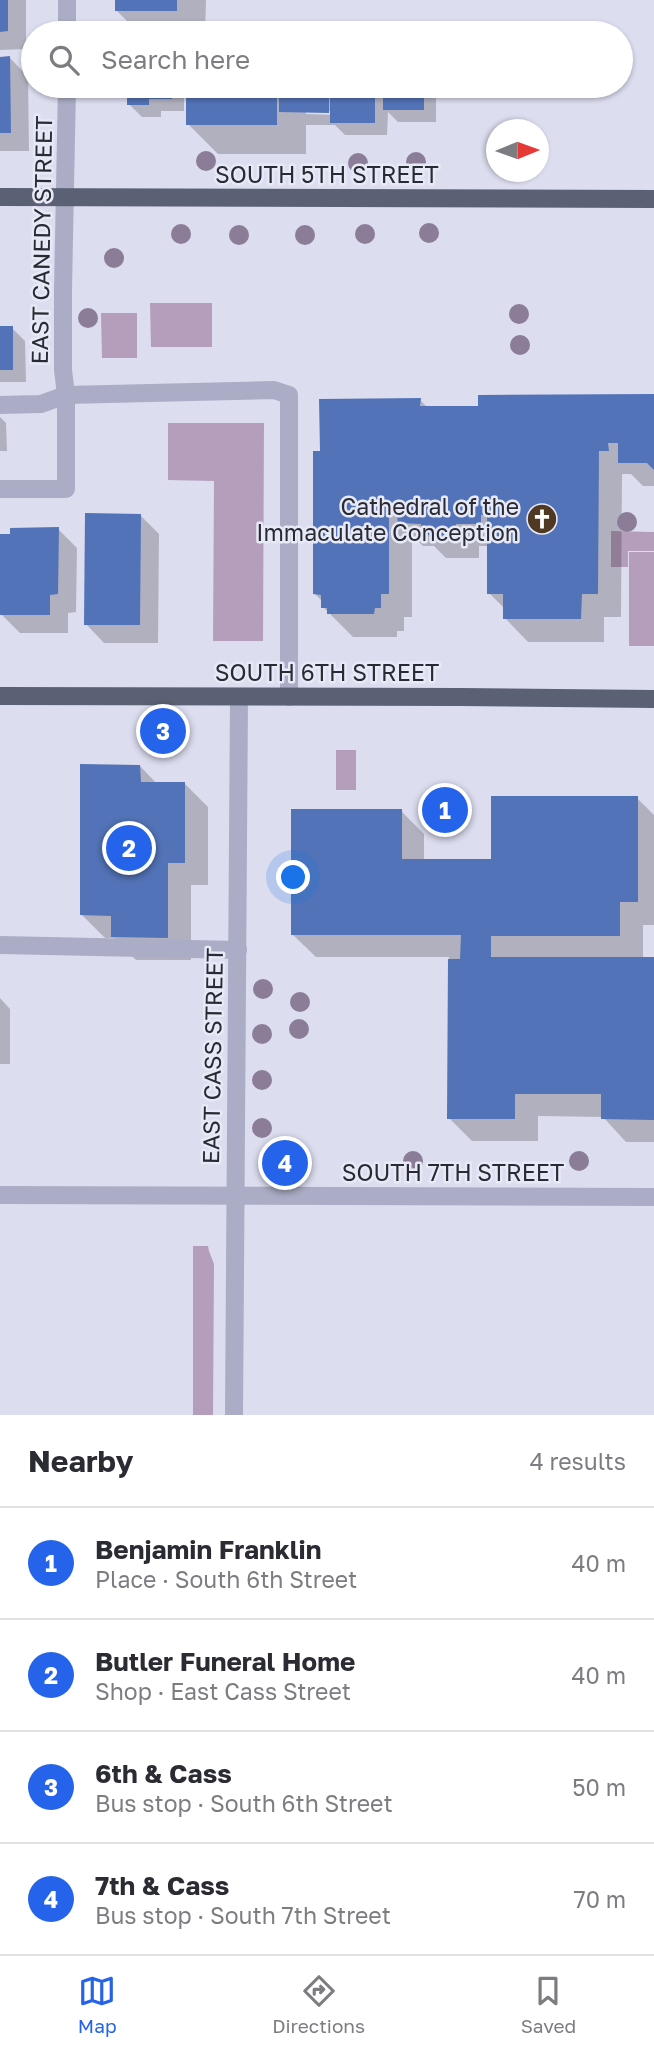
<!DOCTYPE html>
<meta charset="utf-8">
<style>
body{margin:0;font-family:"Golos Text",sans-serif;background:#f7f7f7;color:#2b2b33}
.compass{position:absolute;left:486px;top:119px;width:63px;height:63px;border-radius:50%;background:#fff;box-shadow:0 2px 5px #0004;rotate:89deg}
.you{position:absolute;left:294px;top:878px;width:24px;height:24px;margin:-18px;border:5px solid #fff;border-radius:50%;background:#1a73e8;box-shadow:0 0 0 10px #1a73e833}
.badge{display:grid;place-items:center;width:46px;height:46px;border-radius:50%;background:#2563eb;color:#fff;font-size:23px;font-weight:700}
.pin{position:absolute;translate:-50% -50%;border:4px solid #fff;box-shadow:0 2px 7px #0006}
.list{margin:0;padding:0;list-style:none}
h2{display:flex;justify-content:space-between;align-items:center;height:91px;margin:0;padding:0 28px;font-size:30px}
h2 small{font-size:23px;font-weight:400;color:#7c7c81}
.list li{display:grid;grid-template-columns:46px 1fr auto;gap:21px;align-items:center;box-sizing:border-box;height:112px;padding:0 28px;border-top:2px solid #e1e1e2}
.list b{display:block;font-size:26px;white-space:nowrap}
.list p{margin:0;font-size:23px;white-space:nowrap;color:#7c7c81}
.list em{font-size:23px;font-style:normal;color:#7c7c81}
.icon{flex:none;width:38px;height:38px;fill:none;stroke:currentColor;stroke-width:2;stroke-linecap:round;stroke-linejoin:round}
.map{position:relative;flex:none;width:654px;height:1415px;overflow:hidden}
.search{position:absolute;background:#fff;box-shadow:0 2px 5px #0004;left:21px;right:21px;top:21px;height:77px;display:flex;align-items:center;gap:18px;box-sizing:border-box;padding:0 24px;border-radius:38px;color:#7c7c81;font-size:26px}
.sheet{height:539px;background:#fff}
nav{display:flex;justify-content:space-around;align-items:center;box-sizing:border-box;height:98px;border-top:2px solid #e1e1e2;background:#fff;font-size:19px;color:#7c7c81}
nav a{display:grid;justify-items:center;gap:4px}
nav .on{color:#2563eb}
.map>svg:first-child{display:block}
.green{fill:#b59ebc}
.shadow{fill:#0003;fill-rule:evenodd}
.building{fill:#5273b7}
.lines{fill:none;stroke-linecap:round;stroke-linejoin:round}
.minor{stroke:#aaadc5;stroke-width:18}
.major{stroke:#5b6174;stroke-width:18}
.tree{fill:#8b7d97}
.labels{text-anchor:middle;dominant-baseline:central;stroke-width:5;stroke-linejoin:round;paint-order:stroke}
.street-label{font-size:23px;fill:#282b34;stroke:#e8e9f7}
.poi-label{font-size:23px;fill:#282b34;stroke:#e8e9f7;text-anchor:end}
</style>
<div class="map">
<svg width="654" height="1415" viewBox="0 0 654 1415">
<rect width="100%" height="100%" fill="#dcddef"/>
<g class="green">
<path d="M150,303h62v44h-61z"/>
<path d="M101,313h36v45h-35z"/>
<path d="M168,423h96l-1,218h-50l1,-160 -46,-1z"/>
<path d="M611,531l43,1v19h-26v16h-17z"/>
<rect x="629" y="552" width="25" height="94"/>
<rect x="336" y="750" width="20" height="40"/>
<path d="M193,1246h15l1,5 5,13 -1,151h-20z"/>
</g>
<g class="shadow">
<path d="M0,0h26v49l-26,1z"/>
<path d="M117,0h89l-1,33h-66l-22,-22z"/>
<path d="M0,58h10l18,19 1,74h-29z"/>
<path d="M129,86h55v25h-23v6h-19l-13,-13z"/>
<path d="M188,86h248v36h-38l-10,-10 -1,23h-42l-10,-10h-29v29h-88l-30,-30zM306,111h33v4l-33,-1z"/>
<path d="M0,328h12l13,13 1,41h-26z"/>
<path d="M654,396v90h-11l-12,-12h-9l-1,143h-17v25h-76l-23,-24v-9l-16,-16v-47h-10v12h-33l-12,-12h-11l-11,-11v82h-8v14h-7v6h-44l-30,-30v-5l-8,-8 6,-142 99,-52 8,8h52z"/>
<path d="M0,417l6,6 1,28h-7z"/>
<path d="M141,516l18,18 -1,109h-54l-18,-19z"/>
<path d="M58,529l19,19 -1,64 -8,1v20h-48l-19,-19z"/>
<path d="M140,766l17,18h28l23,23v78h-17v75h-55l-22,-22h-9l-23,-23z"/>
<path d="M637,798l17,17v110h-11v34h11v183h-28l-23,-25 -65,-1v25h-66l-23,-23v-161h-133l-24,-23 109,-123 23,23v27h69z"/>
<path d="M0,998l10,11v55h-10z"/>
</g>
<g class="building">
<path d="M0,0h8v31l-8,1z"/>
<rect x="115" y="0" width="62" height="11"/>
<path d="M10,56l1,77h-11v-76z"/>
<path d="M127,86h45v13h-23v6h-22z"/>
<rect x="186" y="86" width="91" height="39"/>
<path d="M279,86h50v27l-50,-1z"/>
<rect x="330" y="86" width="45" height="37"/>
<rect x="383" y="86" width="41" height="24"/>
<rect x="0" y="326" width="13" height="44"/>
<path d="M654,394v76l-7,-7h-29v-20h-10l1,8h-10l-1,143h-16l-1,25h-78v-25h-16v-79h-6v9h-25v12l-35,-1v-11l-23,-1 -1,-8h-8v79h-8v14h-6l-1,6h-47v-6h-6v-13l-8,-1v-143h7l-1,-52 102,-1 -1,8h58v-11z"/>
<path d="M85,513l56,1 -1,111h-56z"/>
<path d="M59,527l-1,67 -8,1v20h-50v-81h10v-6z"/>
<path d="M80,764l60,1 1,17h44v81h-17v75l-57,-1v-21l-31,-1z"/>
<path d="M491,796h147v106h-18v34h-129v21h163v163l-53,-1v-25h-86v25h-68l1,-160h12l1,-24h-170v-126h111v50h89z"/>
</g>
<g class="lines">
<g class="minor">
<path d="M67,0v33"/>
<path d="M0,405l41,-1 25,-9 208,-5 15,5v302"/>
<path d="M0,489h66v-94l-3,-25v-80l4,-204"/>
<path d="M0,945l238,5"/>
<path d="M0,1195l654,2"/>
<path d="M234,1415l5,-718"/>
</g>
<g class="major">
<path d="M0,197l654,2"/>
<path d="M0,696l461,1 193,2"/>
</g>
</g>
<g class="tree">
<circle cx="206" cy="161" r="10"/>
<circle cx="416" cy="162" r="10"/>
<circle cx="358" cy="163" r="10"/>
<circle cx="429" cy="233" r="10"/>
<circle cx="181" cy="234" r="10"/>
<circle cx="365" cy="234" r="10"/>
<circle cx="239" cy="235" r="10"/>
<circle cx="305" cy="235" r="10"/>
<circle cx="114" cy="258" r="10"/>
<circle cx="519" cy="314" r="10"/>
<circle cx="88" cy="318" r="10"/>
<circle cx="520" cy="345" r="10"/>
<circle cx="627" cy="522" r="10"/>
<circle cx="263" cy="989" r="10"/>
<circle cx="300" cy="1002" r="10"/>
<circle cx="299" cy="1029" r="10"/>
<circle cx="262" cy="1034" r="10"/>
<circle cx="262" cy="1080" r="10"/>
<circle cx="262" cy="1128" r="10"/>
<circle cx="413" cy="1161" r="10"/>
<circle cx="579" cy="1161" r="10"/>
</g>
<defs>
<g id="church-disc" transform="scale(1.575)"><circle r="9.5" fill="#503923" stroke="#e8e9f7"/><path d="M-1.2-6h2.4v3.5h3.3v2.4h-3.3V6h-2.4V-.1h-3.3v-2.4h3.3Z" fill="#fff"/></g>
</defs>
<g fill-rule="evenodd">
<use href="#church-disc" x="542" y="519"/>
</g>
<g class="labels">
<g class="street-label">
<text x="327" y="174">SOUTH 5TH STREET</text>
<text transform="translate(41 240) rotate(-89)">EAST CANEDY STREET</text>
<text x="327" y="672">SOUTH 6TH STREET</text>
<text transform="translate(212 1056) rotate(-89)">EAST CASS STREET</text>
<text x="453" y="1172">SOUTH 7TH STREET</text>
</g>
<g class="poi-label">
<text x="519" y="506">Cathedral of the<tspan x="519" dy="26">Immaculate Conception</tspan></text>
</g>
</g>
</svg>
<svg class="compass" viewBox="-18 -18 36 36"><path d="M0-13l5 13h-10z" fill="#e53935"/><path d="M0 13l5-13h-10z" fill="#7c7c81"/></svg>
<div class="you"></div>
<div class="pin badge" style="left:445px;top:810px">1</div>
<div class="pin badge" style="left:129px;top:848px">2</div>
<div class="pin badge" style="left:163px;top:731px">3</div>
<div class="pin badge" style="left:285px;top:1163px">4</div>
<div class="search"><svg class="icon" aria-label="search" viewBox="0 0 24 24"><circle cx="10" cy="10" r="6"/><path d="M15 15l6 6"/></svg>Search here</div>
</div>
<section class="sheet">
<h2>Nearby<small>4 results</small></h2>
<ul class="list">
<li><span class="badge">1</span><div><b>Benjamin Franklin</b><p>Place · South 6th Street</p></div><em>40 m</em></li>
<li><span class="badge">2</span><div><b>Butler Funeral Home</b><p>Shop · East Cass Street</p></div><em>40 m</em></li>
<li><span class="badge">3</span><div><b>6th &amp; Cass</b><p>Bus stop · South 6th Street</p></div><em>50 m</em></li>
<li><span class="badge">4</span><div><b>7th &amp; Cass</b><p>Bus stop · South 7th Street</p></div><em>70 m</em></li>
</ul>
</section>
<nav>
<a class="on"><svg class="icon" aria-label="map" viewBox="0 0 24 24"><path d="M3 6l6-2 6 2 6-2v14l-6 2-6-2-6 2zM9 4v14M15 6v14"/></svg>Map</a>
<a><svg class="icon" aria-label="directions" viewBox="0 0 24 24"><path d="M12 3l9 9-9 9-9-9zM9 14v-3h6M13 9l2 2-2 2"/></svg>Directions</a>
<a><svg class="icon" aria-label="saved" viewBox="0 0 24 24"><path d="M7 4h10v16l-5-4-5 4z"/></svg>Saved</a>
</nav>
